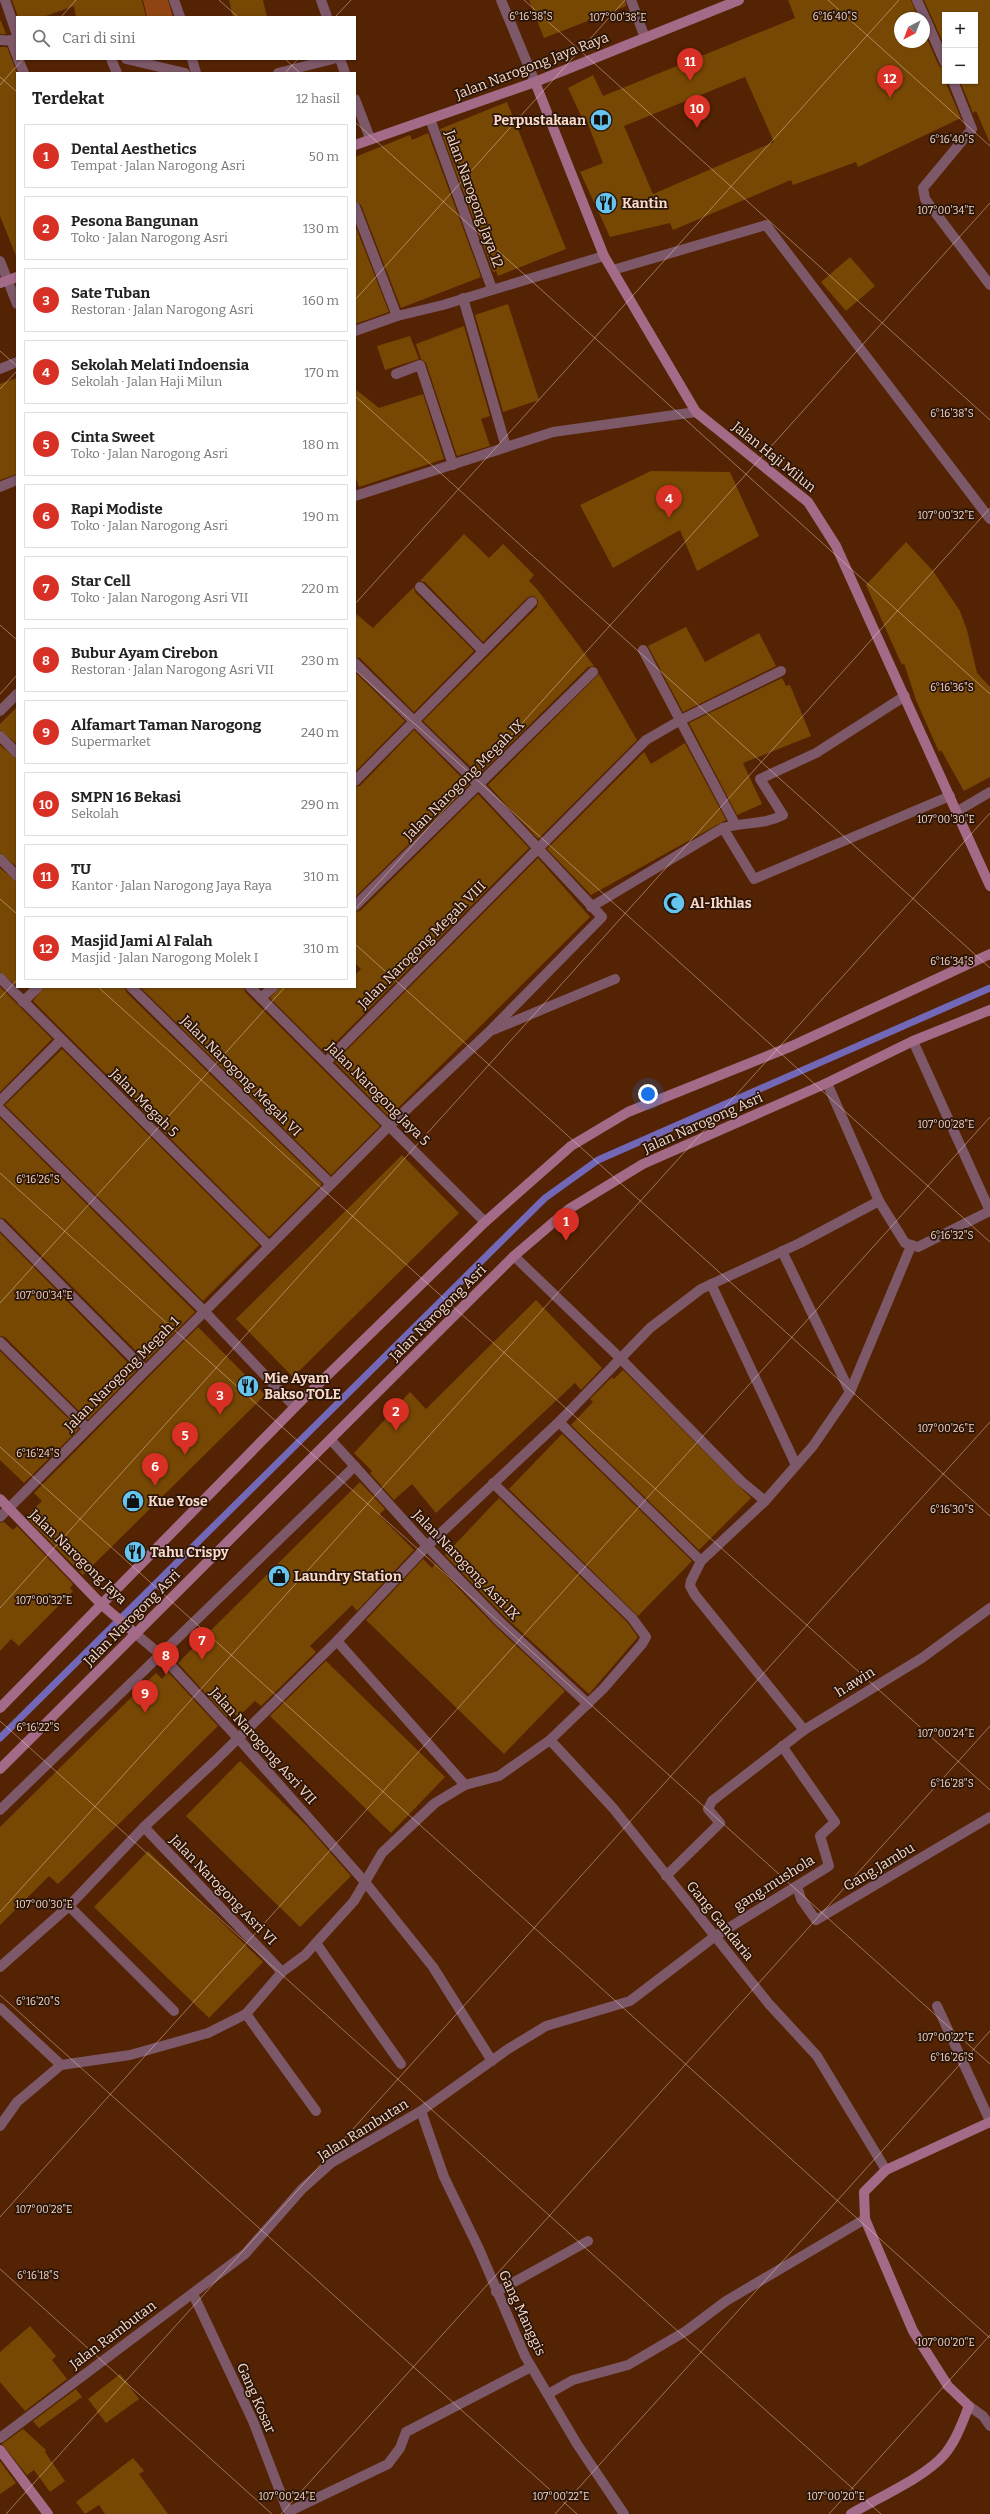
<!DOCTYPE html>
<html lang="id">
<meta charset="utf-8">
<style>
body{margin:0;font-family:Bitter,serif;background:#f2f2f2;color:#222}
.controls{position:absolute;right:12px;top:12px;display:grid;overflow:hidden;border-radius:0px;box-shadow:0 1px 3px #0004}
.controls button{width:36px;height:36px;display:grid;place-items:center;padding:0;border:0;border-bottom:1px solid #e0e0e0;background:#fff;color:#222;font:20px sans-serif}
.compass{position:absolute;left:894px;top:12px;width:36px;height:36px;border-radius:50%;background:#fff;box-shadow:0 1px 3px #0004;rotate:222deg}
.you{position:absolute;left:648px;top:1094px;width:14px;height:14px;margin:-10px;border:3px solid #fff;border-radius:50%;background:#1a73e8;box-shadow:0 0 0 6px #1a73e833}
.badge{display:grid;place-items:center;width:26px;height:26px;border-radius:50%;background:#d93025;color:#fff;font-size:13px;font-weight:700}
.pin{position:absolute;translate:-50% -33px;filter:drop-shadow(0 1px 2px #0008)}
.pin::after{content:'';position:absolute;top:21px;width:14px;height:12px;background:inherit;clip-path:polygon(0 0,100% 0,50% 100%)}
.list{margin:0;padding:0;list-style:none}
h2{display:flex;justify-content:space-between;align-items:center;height:52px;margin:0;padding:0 16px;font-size:17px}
h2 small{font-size:13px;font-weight:400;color:#767676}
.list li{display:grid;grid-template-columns:26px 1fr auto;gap:12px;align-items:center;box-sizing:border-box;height:64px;margin:0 8px 8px;padding:0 8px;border:1px solid #e0e0e0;border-radius:0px}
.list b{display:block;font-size:15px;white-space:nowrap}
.list p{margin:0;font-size:13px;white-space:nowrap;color:#767676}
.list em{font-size:13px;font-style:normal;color:#767676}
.icon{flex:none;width:22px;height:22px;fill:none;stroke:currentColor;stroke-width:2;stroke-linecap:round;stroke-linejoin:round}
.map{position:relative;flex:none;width:990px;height:2514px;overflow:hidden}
.search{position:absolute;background:#fff;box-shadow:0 1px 3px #0004;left:16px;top:16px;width:340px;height:44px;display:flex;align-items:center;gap:10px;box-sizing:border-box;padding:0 14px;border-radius:0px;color:#767676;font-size:15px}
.panel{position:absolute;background:#fff;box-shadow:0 1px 3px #0004;left:16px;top:72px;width:340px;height:916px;border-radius:0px}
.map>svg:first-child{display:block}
.forest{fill:#904411}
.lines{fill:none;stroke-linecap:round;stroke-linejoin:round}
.stream{stroke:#7368b7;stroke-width:7}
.building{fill:#764804;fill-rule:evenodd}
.street{stroke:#7c5869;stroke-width:10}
.secondary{stroke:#a36b87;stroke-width:10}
.ticks{fill:none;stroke:#f9d9c9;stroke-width:1;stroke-opacity:0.45}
.labels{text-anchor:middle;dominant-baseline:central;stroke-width:3.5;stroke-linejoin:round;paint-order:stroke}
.street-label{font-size:14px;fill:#f9d9c9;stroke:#2a1509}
.poi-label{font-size:14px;font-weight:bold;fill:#f9d9c9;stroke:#2a1509;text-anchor:start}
.ticks-label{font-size:10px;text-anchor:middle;fill:#f9d9c9;stroke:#2a1509;stroke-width:3.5;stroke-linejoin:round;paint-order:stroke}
</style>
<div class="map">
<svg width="990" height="2514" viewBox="0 0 990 2514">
<rect width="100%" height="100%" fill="#542303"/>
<path class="forest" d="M143,0h25l5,17h-26z"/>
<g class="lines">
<path class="stream" d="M0,1738l545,-540 53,-38 392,-172"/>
</g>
<g class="building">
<path d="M12,0h130l4,17h-70l-2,-11 -31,11h-25z"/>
<path d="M229,0h34l4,17h-34z"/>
<path d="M529,0h96l1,6 -82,32z"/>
<path d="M788,0h123l7,18h-18v24h24v-10l15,34 6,3v12l16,37 -103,49 -2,-5 -63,23 -2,-5 -118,50 -3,-7 -60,14 -30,-65 23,-9 -17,-44 -3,1 -15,-32 25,-13 10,21 192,-78zM745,77l29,65 -121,52 -29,-68z"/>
<path d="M924,0h66v143l-14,-32 -3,2 -13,-32h15v-66h-30v32z"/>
<path d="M0,21h1l5,13h-6z"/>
<path d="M0,47h7l10,26 -1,183 -16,-40z"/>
<path d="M507,102l59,147 -68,27 -2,-5 -3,1 -53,-143z"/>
<path d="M428,133l53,144 -80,31 -40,-103 -6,-4v-44l55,-22 2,5z"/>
<path d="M355,225l34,87 -34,12z"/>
<path d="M850,257l25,29 -29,25 -25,-29z"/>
<path d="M508,304l31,96 -36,12 -28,-97z"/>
<path d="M464,326l26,90 -9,3 9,27 -33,10 -31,-93 -5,-4 -5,-15z"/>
<path d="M410,336l9,23 -34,11 -8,-24z"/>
<path d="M17,378v96l-17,6v-96z"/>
<path d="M355,389l24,19 44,-14 21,65 -85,28 -4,-12z"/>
<path d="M651,471l79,1 29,64 -62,35 -17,-41 -67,38 -33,-63z"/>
<path d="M464,534l25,24 14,-14 31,31 -5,6 8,8 57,77 -6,1 -109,108 -56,-54 114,-114 1,-6 -4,-5 -6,1 -45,45 -58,-60 -5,-1z"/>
<path d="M906,542l27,29 27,40 7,19 10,43 13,14v90l-26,14 -23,-41 -2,2 -23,-52 -12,-37 -2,2 -36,-80z"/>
<path d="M414,587l1,5 59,59 -60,61 -54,-54 -5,-1v-44l18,15z"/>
<path d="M686,627l19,35 54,-29 17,33 -93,46 -35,-66z"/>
<path d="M355,672l50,49 -50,51z"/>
<path d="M599,674l38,66 -99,99 -50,-54z"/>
<path d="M782,678l4,8 4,-1 21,51 -68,27 19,41 -25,11 -48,-92z"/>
<path d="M17,707v37l-17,-14v-6z"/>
<path d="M414,730l55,55 -114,112v-110l5,-1z"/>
<path d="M685,743l41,77 -135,75 -44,-46 97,-97 7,12z"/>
<path d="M0,745l17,14v108l-17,-14z"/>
<path d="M478,794l51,54 -204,205 -55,-55 9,-11h76v-12l6,-6 -6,-6v-51l5,-1z"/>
<path d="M538,858l52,59 -201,200 -54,-55z"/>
<path d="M0,868l17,14v104l-17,-14z"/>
<path d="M0,987l52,52 -52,53z"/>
<path d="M44,987h81l1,5 196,192 -52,52h-2l-235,-235z"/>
<path d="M140,987h104l1,5 135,134 -49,49z"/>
<path d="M62,1049l197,196 -56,56 -198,-196z"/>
<path d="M0,1118l195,194 -49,49 -141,-142 -5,-1z"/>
<path d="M402,1155l57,58 -166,164 -57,-58z"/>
<path d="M0,1233l136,138 -48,49 -83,-83 -5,-1z"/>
<path d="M536,1300l66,68 -21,22 -6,-7 -139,130 -24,-29 -18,16 -24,-27 2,-2 -18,-18 56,-61 16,17z"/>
<path d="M198,1327l67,68 -182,180 -57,-58 16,-16 -8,-8z"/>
<path d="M0,1351l79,78 -55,54 -24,-23z"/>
<path d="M623,1370l128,128 -52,52 -128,-125 22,-23 -3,-3 22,-22 2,2z"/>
<path d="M562,1434l130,127 -54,55 -129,-127z"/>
<path d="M360,1482l25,27 -6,6 35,35 -57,61 -5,-6 -42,41 6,6 -55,54 -6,-5 -17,16 -6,-5 -5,5 -49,-54z"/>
<path d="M499,1498l128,124 11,15 -49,57 -84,-77 -60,-62z"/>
<path d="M4,1522l9,8 4,-4 56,58 -3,4 3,3 -54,55 -8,-7 -11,12v-128z"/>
<path d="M423,1559l9,9 3,-4 61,63 69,64 -61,63 -138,-134z"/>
<path d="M326,1661l119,116 -54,56 -121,-117z"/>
<path d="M168,1672l50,54 -160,158 -9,-8 -49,49v-98l156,-154 6,6z"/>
<path d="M240,1761l67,65 44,50 -51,51 -114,-111z"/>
<path d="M148,1851l115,111 -54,56 -115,-111z"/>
<path d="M30,2326l26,30 -4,4 15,19 -42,32 -25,-29v-30z"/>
<path d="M120,2374l19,25 -33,24 -18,-24z"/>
<path d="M76,2389l6,8 -43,31 -6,-7z"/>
<path d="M23,2429l23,21 -1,2 20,29 -15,11 -16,-22 -7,5 -25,-31z"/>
<path d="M133,2458l11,13 -5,3 29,40h-63l-6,-9 -14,9 -9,-12z"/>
<path d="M0,2461l16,22 -16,11z"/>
</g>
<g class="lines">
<g class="street">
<path d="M5,0l12,35"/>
<path d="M174,0l6,17"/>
<path d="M321,0l6,17"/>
<path d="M501,0l34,82"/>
<path d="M631,0l14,38"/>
<path d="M917,0l28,63"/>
<path d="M0,40l17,1"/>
<path d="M11,40l6,16"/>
<path d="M18,59l6,14"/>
<path d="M111,59l6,14"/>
<path d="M126,59l59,14"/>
<path d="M192,59l4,14"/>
<path d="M340,59l5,14"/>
<path d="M278,73l55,-14"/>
<path d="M953,81l19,48 -49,59 2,11 65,86"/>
<path d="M355,99l15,39"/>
<path d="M430,119l62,170"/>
<path d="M355,207l42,109"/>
<path d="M0,261l17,43"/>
<path d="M613,270l153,-45 224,294"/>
<path d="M463,298l43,149"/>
<path d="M355,331l42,-15 46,-11 161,-49"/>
<path d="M0,369l17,-7"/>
<path d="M396,374l24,-9 33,100"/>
<path d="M0,487l17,-7"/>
<path d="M355,496l198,-64 143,-20"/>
<path d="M420,587l63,64"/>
<path d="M643,650l92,174"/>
<path d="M0,711l17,-17"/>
<path d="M0,736l17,17"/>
<path d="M355,781l177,-179"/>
<path d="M956,812l34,-20"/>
<path d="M723,828l31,51 196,-83"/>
<path d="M0,859l17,17"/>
<path d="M355,906l238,-234"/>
<path d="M591,907l132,-79c20,-6 41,-3 60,-13l-23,-36 56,-26 89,-57"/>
<path d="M0,978l269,268"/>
<path d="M131,987l200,197"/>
<path d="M250,987l235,235"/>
<path d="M261,998l12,-11"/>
<path d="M23,1002l15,-15"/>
<path d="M493,1030l122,-51"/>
<path d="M913,1041l77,170"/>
<path d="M326,1062l320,-322 33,-19 102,-50"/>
<path d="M0,1101l61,-61"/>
<path d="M0,1109l204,202 91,96"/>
<path d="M879,1201l26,42 13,4 72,-36"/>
<path d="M0,1224l145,146"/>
<path d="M782,1251l68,141"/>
<path d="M514,1256l106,102 121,123 24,20"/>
<path d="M711,1284l85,181"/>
<path d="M0,1342l87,86"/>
<path d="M559,1422l142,139"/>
<path d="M331,1440l96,106 73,76 88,82"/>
<path d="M0,1517l390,-392 99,-93 113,-115 -123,-132 -124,-122"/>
<path d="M136,1634l26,22 76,82 127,144 68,85 59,94"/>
<path d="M337,1641l128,144"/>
<path d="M804,1730l-109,-135 -5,-9 1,-5 10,-20 64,-60 48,-55 37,-54 61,-146"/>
<path d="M550,1740l63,68 156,196 48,52 69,114"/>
<path d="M0,1810l355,-344"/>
<path d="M144,1827l138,145"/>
<path d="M666,1876l54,-53 -12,-14 4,-8 92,-71 118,-72 68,-50"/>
<path d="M797,1886l4,13 15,21 174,-103"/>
<path d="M69,1906l105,105"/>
<path d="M316,1943l85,121"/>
<path d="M0,1967l69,-61 75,-79 71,-66 122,-120 90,-95 132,-124 91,-94 51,-39 99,-46 79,-42 -52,-118"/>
<path d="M937,2006l53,115"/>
<path d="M0,2008l61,57"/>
<path d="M246,2014l70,97"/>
<path d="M421,2111l23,66 35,72 46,107 52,88 47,70"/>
<path d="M0,2126l17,-24 44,-37 69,-10 50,-14 28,-8 38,-19 36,-42 23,-17 49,-54 28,-48 53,-50 30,-18 34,-9 51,-36 53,-51 39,-45 4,-7 -14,-19 -139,-135"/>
<path d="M496,2292l92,-51"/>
<path d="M193,2294l60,127 33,86 5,7"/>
<path d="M548,2394l25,-14 55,-15 58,-34 40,-30 139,-82"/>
<path d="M969,2406l14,10 7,10"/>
<path d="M0,2438l245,-184 57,-65 29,-26 90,-52 87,-62 38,-23 84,-25 84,-64 115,-71 -9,-30 15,-14 -53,-76"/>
<path d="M290,2511l98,-47 12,-16 6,-16 125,-65"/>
</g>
<g class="secondary">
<path d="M535,82l69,174 92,156 112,90 28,44 154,340"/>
<path d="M355,145l180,-63 204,-82"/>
<path d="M0,283l17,-6"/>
<path d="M0,1499l102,106 34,29"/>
<path d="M0,1708l295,-301 190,-185 86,-76 57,-34 164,-66 198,-92"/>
<path d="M0,1769l514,-513 55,-47 74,-45 184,-81 86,-42 77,-31"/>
<path d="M0,2450l48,64"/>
<path d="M851,2514c26,-16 73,-36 93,-59 12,-14 18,-32 25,-49l-21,-20 -35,-55 -48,-112 -1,-27 22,-22 104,-48"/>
</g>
</g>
<path class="ticks" d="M219,0l19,17M524,0l466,420M828,0l162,146M61,17l15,-17M335,17l16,-17M285,59l15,14M285,73l13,-14M0,77l17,15M0,85l23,-26M355,122l635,572M355,300l270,-300M0,351l17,15M0,389l17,-18M355,396l635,572M355,604l544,-604M0,625l17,15M355,670l635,572M0,694l17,-19M0,899l17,15M355,909l635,-706M355,944l635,572M98,987l892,803M0,998l17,-18M0,1173l990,891M0,1303l285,-316M0,1447l990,891M0,1608l990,-1100M0,1721l881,793M0,1912l990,-1099M0,1995l577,519M0,2217l990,-1100M0,2269l272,245M6,2514l984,-1092M281,2514l709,-788M555,2514l435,-483M829,2514l161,-179"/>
<defs>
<g id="library-disc" transform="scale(1.15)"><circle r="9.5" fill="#65c5ee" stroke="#2a1509"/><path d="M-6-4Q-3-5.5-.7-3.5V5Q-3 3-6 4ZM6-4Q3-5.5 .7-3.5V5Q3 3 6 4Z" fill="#111"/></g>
<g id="restaurant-disc" transform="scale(1.15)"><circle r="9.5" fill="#65c5ee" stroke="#2a1509"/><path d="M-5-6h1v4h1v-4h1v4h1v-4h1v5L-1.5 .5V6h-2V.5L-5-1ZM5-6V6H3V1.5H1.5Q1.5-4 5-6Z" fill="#111"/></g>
<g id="mosque-disc" transform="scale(1.15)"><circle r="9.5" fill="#65c5ee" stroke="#2a1509"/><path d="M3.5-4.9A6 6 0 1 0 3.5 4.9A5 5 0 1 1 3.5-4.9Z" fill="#111"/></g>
<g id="shop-disc" transform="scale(1.15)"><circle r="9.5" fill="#65c5ee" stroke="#2a1509"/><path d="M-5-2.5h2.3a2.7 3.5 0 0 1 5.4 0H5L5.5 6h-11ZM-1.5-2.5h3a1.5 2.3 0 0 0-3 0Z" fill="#111"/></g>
</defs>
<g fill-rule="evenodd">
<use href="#library-disc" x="601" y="120"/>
<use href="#restaurant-disc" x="606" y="203"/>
<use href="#mosque-disc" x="674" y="903"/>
<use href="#restaurant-disc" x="248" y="1386"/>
<use href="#shop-disc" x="133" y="1501"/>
<use href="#restaurant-disc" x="135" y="1552"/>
<use href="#shop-disc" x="279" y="1576"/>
</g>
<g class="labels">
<g class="street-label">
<text transform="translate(532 66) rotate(-21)">Jalan Narogong Jaya Raya</text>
<text transform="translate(474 199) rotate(70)">Jalan Narogong Jaya 12</text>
<text transform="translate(774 457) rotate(39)">Jalan Haji Milun</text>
<text transform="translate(464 780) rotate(-45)">Jalan Narogong Megah IX</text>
<text transform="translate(422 945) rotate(-45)">Jalan Narogong Megah VIII</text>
<text transform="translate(241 1076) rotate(45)">Jalan Narogong Megah VI</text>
<text transform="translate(378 1094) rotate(45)">Jalan Narogong Jaya 5</text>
<text transform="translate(144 1103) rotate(45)">Jalan Megah 5</text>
<text transform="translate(703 1123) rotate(-24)">Jalan Narogong Asri</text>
<text transform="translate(438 1313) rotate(-45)">Jalan Narogong Asri</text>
<text transform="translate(122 1374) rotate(-45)">Jalan Narogong Megah 1</text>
<text transform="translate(78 1557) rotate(44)">Jalan Narogong Jaya</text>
<text transform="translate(466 1565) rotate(46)">Jalan Narogong Asri IX</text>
<text transform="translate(132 1618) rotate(-45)">Jalan Narogong Asri</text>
<text transform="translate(855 1682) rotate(-32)">h.awin</text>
<text transform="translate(263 1746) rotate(48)">Jalan Narogong Asri VII</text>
<text transform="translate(879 1867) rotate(-31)">Gang.Jambu</text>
<text transform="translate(774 1883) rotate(-32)">gang.mushola</text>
<text transform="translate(223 1890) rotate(46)">Jalan Narogong Asri VI</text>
<text transform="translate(720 1921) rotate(51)">Gang Gandaria</text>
<text transform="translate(363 2130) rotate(-32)">Jalan Rambutan</text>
<text transform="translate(522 2313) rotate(65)">Gang Manggis</text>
<text transform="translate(113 2335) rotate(-37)">Jalan Rambutan</text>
<text transform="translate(256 2398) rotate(66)">Gang Kosar</text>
</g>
<g class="poi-label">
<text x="586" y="120" text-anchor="end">Perpustakaan</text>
<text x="622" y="203">Kantin</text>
<text x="690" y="903">Al-Ikhlas</text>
<text x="264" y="1378">Mie Ayam<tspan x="264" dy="16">Bakso TOLE</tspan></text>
<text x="148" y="1501">Kue Yose</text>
<text x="150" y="1552">Tahu Crispy</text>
<text x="294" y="1576">Laundry Station</text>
</g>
</g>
<g class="ticks-label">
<text x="531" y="20">6°16'38"S</text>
<text x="835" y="20">6°16'40"S</text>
<text x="618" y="21">107°00'38"E</text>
<text x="952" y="143">6°16'40"S</text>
<text x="946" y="214">107°00'34"E</text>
<text x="952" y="417">6°16'38"S</text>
<text x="946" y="519">107°00'32"E</text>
<text x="952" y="691">6°16'36"S</text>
<text x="946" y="823">107°00'30"E</text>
<text x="952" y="965">6°16'34"S</text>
<text x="946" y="1128">107°00'28"E</text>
<text x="38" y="1183">6°16'26"S</text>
<text x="952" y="1239">6°16'32"S</text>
<text x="44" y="1299">107°00'34"E</text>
<text x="946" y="1432">107°00'26"E</text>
<text x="38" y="1457">6°16'24"S</text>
<text x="952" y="1513">6°16'30"S</text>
<text x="44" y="1604">107°00'32"E</text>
<text x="38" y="1731">6°16'22"S</text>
<text x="946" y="1737">107°00'24"E</text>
<text x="952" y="1787">6°16'28"S</text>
<text x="44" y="1908">107°00'30"E</text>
<text x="38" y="2005">6°16'20"S</text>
<text x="946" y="2041">107°00'22"E</text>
<text x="952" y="2061">6°16'26"S</text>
<text x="44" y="2213">107°00'28"E</text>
<text x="38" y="2279">6°16'18"S</text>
<text x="946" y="2346">107°00'20"E</text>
<text x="287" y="2500">107°00'24"E</text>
<text x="561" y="2500">107°00'22"E</text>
<text x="836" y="2500">107°00'20"E</text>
</g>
</svg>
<div class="controls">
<button>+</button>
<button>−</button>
</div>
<svg class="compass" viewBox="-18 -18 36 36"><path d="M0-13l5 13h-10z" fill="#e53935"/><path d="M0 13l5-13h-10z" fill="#767676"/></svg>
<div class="you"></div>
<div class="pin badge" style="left:566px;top:1241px">1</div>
<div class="pin badge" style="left:396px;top:1431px">2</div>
<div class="pin badge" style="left:220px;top:1415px">3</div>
<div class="pin badge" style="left:669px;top:518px">4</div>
<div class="pin badge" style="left:185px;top:1455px">5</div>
<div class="pin badge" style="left:155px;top:1486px">6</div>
<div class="pin badge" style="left:202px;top:1660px">7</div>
<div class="pin badge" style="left:166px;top:1675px">8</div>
<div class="pin badge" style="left:145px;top:1713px">9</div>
<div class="pin badge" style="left:697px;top:128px">10</div>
<div class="pin badge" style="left:690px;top:81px">11</div>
<div class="pin badge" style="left:890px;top:98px">12</div>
<div class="search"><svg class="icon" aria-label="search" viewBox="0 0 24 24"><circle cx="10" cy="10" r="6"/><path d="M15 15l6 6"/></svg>Cari di sini</div>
<section class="panel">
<h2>Terdekat<small>12 hasil</small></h2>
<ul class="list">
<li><span class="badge">1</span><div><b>Dental Aesthetics</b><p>Tempat · Jalan Narogong Asri</p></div><em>50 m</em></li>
<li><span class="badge">2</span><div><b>Pesona Bangunan</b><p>Toko · Jalan Narogong Asri</p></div><em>130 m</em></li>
<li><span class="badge">3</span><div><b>Sate Tuban</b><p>Restoran · Jalan Narogong Asri</p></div><em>160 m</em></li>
<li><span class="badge">4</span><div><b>Sekolah Melati Indoensia</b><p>Sekolah · Jalan Haji Milun</p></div><em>170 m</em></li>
<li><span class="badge">5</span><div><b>Cinta Sweet</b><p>Toko · Jalan Narogong Asri</p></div><em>180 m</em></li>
<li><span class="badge">6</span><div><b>Rapi Modiste</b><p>Toko · Jalan Narogong Asri</p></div><em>190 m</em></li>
<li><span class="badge">7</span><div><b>Star Cell</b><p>Toko · Jalan Narogong Asri VII</p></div><em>220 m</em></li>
<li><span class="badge">8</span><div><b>Bubur Ayam Cirebon</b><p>Restoran · Jalan Narogong Asri VII</p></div><em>230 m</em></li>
<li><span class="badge">9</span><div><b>Alfamart Taman Narogong</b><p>Supermarket</p></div><em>240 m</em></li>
<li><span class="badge">10</span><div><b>SMPN 16 Bekasi</b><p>Sekolah</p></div><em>290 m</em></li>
<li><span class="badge">11</span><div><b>TU</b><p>Kantor · Jalan Narogong Jaya Raya</p></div><em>310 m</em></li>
<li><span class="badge">12</span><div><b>Masjid Jami Al Falah</b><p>Masjid · Jalan Narogong Molek I</p></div><em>310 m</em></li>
</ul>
</section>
</div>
